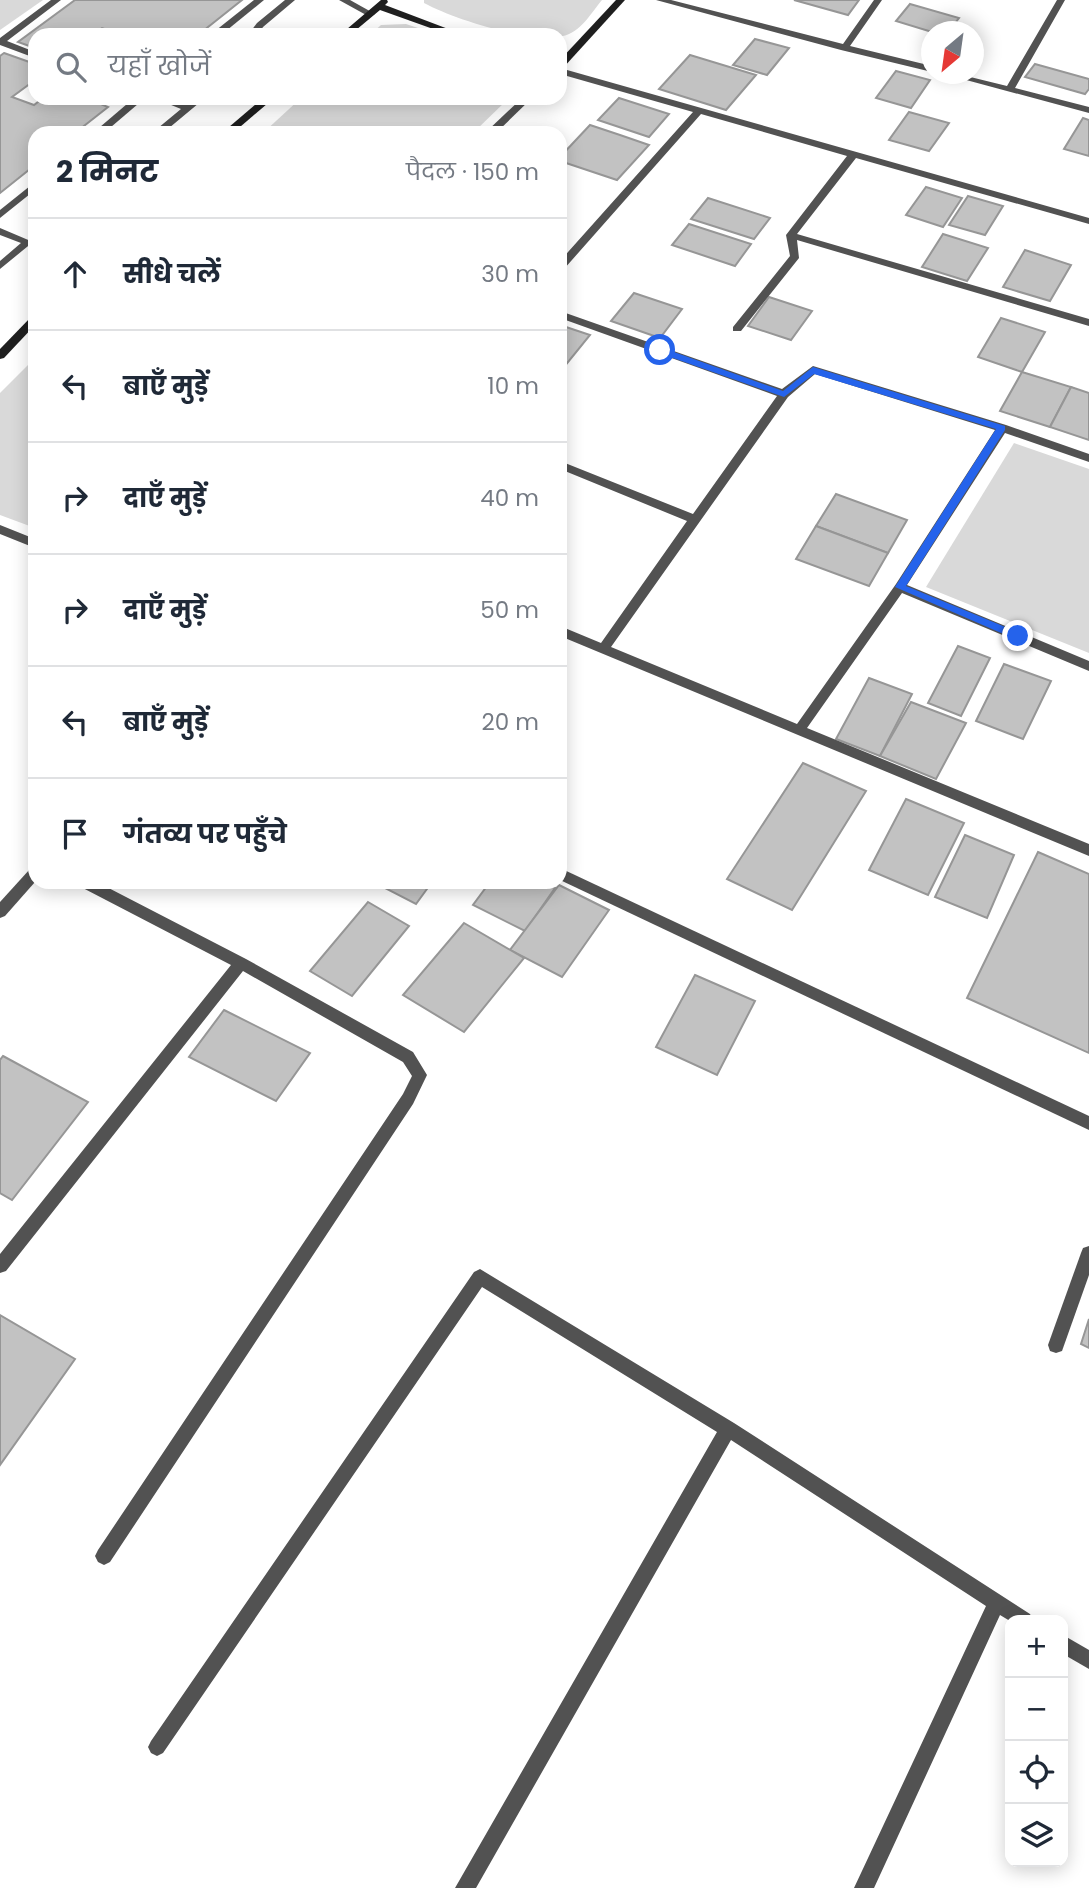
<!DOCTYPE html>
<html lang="hi">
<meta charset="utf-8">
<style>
body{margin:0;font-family:Poppins,"Noto Sans Devanagari",sans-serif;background:#f6f6f7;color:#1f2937}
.controls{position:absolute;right:21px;bottom:21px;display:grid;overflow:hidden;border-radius:14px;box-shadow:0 4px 18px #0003}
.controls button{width:63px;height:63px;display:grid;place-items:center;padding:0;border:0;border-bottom:2px solid #e0e1e3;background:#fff;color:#1f2937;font:35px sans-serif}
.compass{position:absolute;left:921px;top:21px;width:63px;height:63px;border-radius:50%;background:#fff;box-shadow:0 4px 18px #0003;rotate:209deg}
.stop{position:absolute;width:21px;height:21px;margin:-16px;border:5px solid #2563eb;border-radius:50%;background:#fff}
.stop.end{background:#2563eb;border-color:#fff;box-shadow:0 2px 7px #0008}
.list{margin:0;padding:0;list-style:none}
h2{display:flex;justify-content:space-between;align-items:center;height:91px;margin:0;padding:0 28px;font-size:30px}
h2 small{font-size:23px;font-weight:400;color:#747a83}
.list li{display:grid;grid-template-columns:46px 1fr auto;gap:21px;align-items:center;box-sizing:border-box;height:112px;padding:0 28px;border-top:2px solid #e0e1e3}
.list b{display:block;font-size:26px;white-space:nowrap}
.list em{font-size:23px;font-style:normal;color:#747a83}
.icon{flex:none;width:38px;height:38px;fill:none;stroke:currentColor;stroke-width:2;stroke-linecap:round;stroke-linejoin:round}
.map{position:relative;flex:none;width:1089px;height:1888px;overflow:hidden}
.search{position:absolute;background:#fff;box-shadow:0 4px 18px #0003;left:28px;top:28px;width:539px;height:77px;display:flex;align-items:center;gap:18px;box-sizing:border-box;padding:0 24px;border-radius:21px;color:#747a83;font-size:26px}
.panel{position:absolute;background:#fff;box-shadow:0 4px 18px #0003;left:28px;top:126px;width:539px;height:763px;border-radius:21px}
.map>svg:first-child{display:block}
.green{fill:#d9d9d9}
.building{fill:#c2c2c2;stroke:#969696;stroke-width:2}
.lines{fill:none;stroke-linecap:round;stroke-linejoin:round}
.street{fill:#525252;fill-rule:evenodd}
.secondary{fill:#1f1f1f;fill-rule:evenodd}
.route{fill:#2563eb}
</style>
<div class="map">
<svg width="1089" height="1888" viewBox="0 0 1089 1888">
<rect width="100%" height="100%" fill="#fff"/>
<g class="green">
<path d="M0,0h43l-43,30z"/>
<path d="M424,0h178c-10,12 -22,33 -39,36 -35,6 -105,-15 -139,-33z"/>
<path d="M406,24l33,11h-69l11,-10z"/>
<path d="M301,98h208l-36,35h-210z"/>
<path d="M35,358v170l-35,-13v-122z"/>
<path d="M1014,443l75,26v184l-163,-66z"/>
</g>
<g class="building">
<path d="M75,0h167l-44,35h-76l-20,-7 -9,7h-58v13l-17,-6z"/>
<path d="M794,0h65l-11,15z"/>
<path d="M910,4l49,14 -11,14h-16l-36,-11z"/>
<path d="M755,39l34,9 -22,27 -34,-10z"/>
<path d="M4,53l31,11v16l-23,17 22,8 9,-7h69l-9,7 5,2 -33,26h-40v32l-35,28v-137z"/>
<path d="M690,55l66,20 -30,35 -67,-21z"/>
<path d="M1035,64l54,15v10l-4,5 -60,-17z"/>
<path d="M896,71l34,9 -19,28 -35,-10z"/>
<path d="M619,98l50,16 -20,23 -51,-17z"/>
<path d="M909,112l40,11 -20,28 -40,-11z"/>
<path d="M1083,118l6,2v36l-25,-7z"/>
<path d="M590,125l30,10 29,10 -32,35 -57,-19v-4z"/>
<path d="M926,187l36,11 -19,29 -37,-12z"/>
<path d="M968,196l35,10 -18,29 -36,-10z"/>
<path d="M708,198l62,20 -16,21 -63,-20z"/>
<path d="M689,224l62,20 -16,22 -63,-21z"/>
<path d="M943,234l45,14 -21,33 -45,-14z"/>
<path d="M1025,250l46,15 -21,36 -47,-14z"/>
<path d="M634,293l48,16 -22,29 -49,-17z"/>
<path d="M769,297l43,14 -21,29 -43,-14z"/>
<path d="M1001,318l44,14 -23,40 -44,-15z"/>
<path d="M560,325l30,10 -30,37z"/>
<path d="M1022,372l49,15 -21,40 -50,-16z"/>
<path d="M1071,387l18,6v47l-39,-13z"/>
<path d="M836,494l71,26 -19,33 -72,-27z"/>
<path d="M816,526l72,27 -19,33 -73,-27z"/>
<path d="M958,646l32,12 -29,58 -33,-13z"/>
<path d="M1004,664l47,17 -28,58 -47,-18z"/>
<path d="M869,678l43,16 -32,62 -44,-17z"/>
<path d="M911,702l55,21 -30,56 -56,-23z"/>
<path d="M803,763l63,28 -74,119 -65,-31z"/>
<path d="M906,799l58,24 -36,72 -59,-25z"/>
<path d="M965,835l49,20 -27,63 -52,-21z"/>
<path d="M1038,852l51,22v179l-122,-55z"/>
<path d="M384,882h48l-16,22 -35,-18z"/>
<path d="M490,882h52l13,6 -30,43 -52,-26z"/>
<path d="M559,885l50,25 -47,67 -52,-27z"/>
<path d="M368,902l41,24 -57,70 -42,-25z"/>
<path d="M464,923l60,35 -60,74 -61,-37z"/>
<path d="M695,975l60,26 -38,74 -61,-28z"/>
<path d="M224,1010l86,43 -34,48 -87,-44z"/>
<path d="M3,1056l85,46 -76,98 -12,-7v-133z"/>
<path d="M0,1315l75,44 -75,106z"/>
<path d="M1089,1319v29l-8,-4z"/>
</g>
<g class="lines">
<g class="street">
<path d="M51,0h10l-54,41 28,11v6l-35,-13v-7z"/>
<path d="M254,0h10l-43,35h-11z"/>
<path d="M285,0h10l-32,27 -5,8h-10l9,-12z"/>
<path d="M339,0h11l25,14 -7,2z"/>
<path d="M656,0h15l172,44 31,-44h8l-32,46 82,20v6l-91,-22z"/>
<path d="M1057,0h8l-50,88 74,19v6l-145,-39h14l49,12z"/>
<path d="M560,68l529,150v6l-233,-66 -59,76 292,85v7l-292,-86 2,18 -58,73h-8v-4l57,-71 -4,-21 61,-79 -146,-42 -137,155 -4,1v-9l133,-149 -133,-38z"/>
<path d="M134,98h11l-41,35h-11z"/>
<path d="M154,98h14l18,6 8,-6h11l-42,35h-11l29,-24z"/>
<path d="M522,98h10l-36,35h-11z"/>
<path d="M35,182v8l-35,28v-8z"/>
<path d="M0,228l33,14 -33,27v-8l21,-18 -21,-8z"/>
<path d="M560,311l222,78 31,-23 193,59 83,29v8l-84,-29 -98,152 182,76v10l-187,-78 -95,135 282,116v12l-529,-220v-10l41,17 86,-122 -127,-52v-8l133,53 84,-118 -217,-78zM815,374l180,56 -99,154 -99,140 -186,-77 177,-250z"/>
<path d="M0,525l35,14v9l-35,-14z"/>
<path d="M35,867v15l-30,34 -5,2v-16l30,-33z"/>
<path d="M560,868l529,248v14l-529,-250z"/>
<path d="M77,882h20l149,77 167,93 14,23 -14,29 -303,458 -6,3 -6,-3 -3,-6 3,-6 305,-456 9,-18 -9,-14 -160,-91 -237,300 -6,2v-19l231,-289 -152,-79z"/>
<path d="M1089,1246v29l-27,76 -6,2 -6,-2 -2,-6 33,-92 2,-5z"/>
<path d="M480,1269l254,154 296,191 3,6 -23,1 -10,-6 -126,273h-20l132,-282 -255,-166 -255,448h-21l262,-456 -235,-145 -319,466 -6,3 -6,-3 -3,-6 3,-6 323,-469z"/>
<path d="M1063,1635l26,15v19l-26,-15z"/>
</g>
<g class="secondary">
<path d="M381,0h6l1,2 -3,3 79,30h-14l-70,-25 -30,25h-10z"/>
<path d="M616,0h9l-62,68 -3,1v-9z"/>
<path d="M263,98h11l-41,35h-11z"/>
<path d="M35,316v9l-31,33 -4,1v-10l31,-32z"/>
</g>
</g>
<path class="route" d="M660,347l123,44 30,-24 192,59v4l-99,156 116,48v5h-7l-120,-52 101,-158 -182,-55 -30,23 -128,-45v-4z"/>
</svg>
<div class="controls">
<button>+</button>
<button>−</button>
<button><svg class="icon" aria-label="locate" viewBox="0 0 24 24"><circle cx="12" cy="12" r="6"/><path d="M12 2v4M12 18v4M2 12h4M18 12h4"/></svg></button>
<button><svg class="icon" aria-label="layers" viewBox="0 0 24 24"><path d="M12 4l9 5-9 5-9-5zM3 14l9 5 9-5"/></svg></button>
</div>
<svg class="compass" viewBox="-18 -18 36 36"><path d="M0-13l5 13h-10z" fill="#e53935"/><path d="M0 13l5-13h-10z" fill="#747a83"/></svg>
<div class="stop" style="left:660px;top:350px"></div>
<div class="stop end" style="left:1018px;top:636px"></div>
<div class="search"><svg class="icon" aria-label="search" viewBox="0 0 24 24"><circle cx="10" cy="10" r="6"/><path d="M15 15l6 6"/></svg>यहाँ खोजें</div>
<section class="panel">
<h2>2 मिनट<small>पैदल · 150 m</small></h2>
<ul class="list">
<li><svg class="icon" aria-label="ahead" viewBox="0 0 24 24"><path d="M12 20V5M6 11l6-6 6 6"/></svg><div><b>सीधे चलें</b></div><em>30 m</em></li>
<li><svg class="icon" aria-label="left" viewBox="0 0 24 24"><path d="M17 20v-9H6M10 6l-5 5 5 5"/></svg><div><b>बाएँ मुड़ें</b></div><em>10 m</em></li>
<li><svg class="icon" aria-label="right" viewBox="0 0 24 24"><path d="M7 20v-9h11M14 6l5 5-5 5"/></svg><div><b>दाएँ मुड़ें</b></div><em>40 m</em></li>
<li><svg class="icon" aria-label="right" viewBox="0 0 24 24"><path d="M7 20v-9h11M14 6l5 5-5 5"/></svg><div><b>दाएँ मुड़ें</b></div><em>50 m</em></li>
<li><svg class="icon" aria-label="left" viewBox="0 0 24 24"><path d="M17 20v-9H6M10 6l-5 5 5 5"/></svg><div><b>बाएँ मुड़ें</b></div><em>20 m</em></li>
<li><svg class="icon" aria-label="arrive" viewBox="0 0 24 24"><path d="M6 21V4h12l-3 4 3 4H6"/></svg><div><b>गंतव्य पर पहुँचे</b></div></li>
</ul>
</section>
</div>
